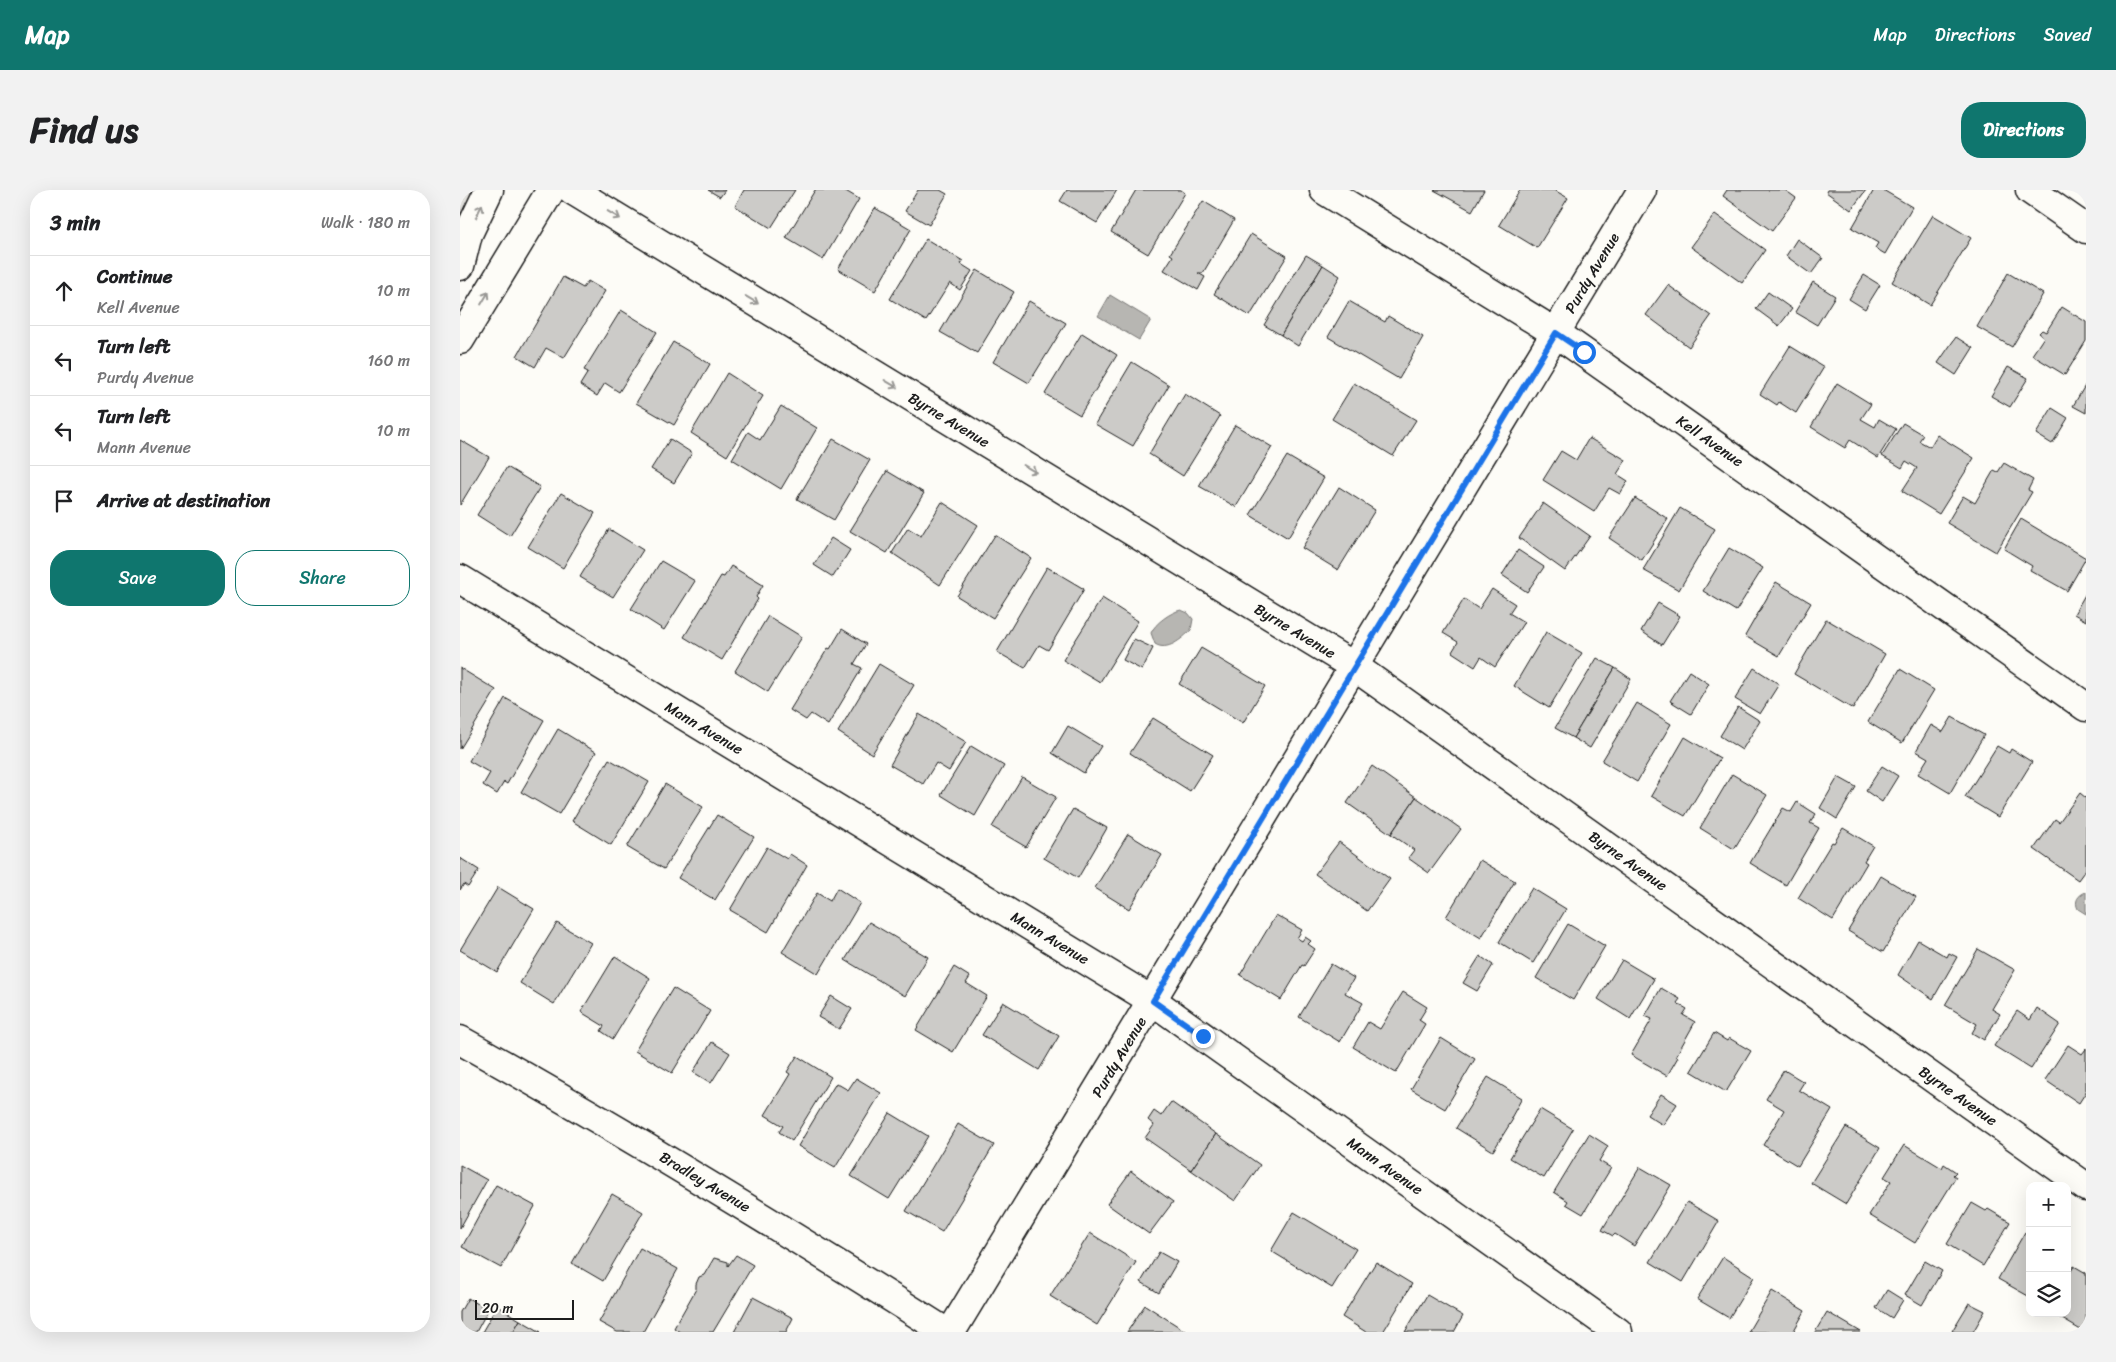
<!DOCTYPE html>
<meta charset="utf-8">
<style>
body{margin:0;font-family:Sriracha,sans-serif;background:#f2f2f2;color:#202124}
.controls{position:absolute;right:15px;bottom:15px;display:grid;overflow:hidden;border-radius:10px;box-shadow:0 5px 20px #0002}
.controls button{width:45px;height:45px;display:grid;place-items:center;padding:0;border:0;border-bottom:1px solid #e0e0e0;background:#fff;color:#202124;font:25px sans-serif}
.scale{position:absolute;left:15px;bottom:12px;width:99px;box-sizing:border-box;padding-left:5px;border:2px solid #1c1c1c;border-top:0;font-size:14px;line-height:18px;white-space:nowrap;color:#1c1c1c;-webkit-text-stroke:4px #fdfcf7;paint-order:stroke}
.stop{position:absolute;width:15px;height:15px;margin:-11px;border:4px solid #1a73e8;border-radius:50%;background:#fff}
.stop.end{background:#1a73e8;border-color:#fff;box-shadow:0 1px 5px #0008}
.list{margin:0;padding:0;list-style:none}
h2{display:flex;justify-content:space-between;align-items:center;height:65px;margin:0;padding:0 20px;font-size:21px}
h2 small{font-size:16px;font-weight:400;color:#757577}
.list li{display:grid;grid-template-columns:32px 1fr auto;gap:15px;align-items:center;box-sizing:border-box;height:70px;padding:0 20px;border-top:1px solid #e0e0e0}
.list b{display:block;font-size:19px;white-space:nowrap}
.list p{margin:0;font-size:16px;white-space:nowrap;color:#757577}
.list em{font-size:16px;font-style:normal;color:#757577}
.actions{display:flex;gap:10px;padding:15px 20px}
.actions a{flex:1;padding:11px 0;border:1px solid #0f766e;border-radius:20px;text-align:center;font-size:18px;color:#0f766e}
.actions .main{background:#0f766e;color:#fff}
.icon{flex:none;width:28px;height:28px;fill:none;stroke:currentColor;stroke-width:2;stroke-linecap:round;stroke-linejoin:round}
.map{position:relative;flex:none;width:1626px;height:1142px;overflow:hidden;border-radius:20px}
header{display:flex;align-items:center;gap:30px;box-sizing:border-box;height:70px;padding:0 25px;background:#0f766e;color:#fff}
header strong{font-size:24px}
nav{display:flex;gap:28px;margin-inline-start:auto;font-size:18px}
.intro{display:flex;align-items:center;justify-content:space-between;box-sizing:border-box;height:120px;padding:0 30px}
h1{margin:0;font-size:35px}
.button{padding:12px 22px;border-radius:20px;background:#0f766e;color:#fff;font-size:18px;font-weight:700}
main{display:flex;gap:30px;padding:0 30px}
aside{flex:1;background:#fff;border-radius:20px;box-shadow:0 5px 20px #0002}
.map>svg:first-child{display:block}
.green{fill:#e0dfdb;stroke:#7e7e7c}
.water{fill:#b7b6b2;stroke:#797876}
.building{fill:#cccbc8;stroke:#1c1c1c}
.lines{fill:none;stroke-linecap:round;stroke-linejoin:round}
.minor-casing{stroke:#1c1c1c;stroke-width:31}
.tertiary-casing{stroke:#1c1c1c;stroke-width:31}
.secondary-casing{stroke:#1c1c1c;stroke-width:31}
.motorway-casing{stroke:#1c1c1c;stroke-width:31}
.minor{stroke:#fdfcf7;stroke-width:28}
.tertiary{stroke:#fdfcf7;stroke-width:28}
.secondary{stroke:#fdfcf7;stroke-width:28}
.motorway{stroke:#fdfcf7;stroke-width:28}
.oneway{stroke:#989794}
.route{stroke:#1a73e8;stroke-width:6}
.labels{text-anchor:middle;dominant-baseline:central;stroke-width:4;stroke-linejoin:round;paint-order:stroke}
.street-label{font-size:15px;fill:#1c1c1c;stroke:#fdfcf7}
</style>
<header>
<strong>Map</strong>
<nav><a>Map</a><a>Directions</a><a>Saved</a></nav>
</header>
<div class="intro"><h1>Find us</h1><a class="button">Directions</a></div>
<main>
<aside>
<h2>3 min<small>Walk · 180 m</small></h2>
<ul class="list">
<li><svg class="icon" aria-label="ahead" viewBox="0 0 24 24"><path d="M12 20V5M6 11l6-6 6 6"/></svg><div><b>Continue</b><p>Kell Avenue</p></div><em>10 m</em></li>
<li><svg class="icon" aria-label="left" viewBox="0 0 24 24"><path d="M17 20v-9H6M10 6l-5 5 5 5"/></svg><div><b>Turn left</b><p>Purdy Avenue</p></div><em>160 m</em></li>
<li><svg class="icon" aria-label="left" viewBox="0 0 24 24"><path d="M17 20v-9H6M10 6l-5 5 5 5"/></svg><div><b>Turn left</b><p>Mann Avenue</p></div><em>10 m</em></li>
<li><svg class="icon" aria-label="arrive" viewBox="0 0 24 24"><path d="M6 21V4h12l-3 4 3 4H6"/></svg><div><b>Arrive at destination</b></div></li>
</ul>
<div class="actions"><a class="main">Save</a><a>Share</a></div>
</aside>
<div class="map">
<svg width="1626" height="1142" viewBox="0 0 1626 1142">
<rect width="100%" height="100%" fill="#fdfcf7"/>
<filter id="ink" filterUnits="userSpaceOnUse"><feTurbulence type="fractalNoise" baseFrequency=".02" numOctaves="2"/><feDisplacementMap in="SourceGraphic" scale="10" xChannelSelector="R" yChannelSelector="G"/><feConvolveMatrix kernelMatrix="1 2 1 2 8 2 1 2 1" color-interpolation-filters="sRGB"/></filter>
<g filter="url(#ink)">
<path class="green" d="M0,0h15l-15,34z"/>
<g class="water">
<path d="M650,105l41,25 -12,20 -41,-24z"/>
<path d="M721,420l7,3 5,6 -2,11c-9,9 -24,22 -36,14l-4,-11c4,-10 20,-21 30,-23z"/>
<path d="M1626,702v22l-8,-5c-4,-8 0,-14 8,-17z"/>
</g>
<g class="building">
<path d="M248,0h17l-5,7z"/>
<path d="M284,0h51l-24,38 -36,-22z"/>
<path d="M355,0h29l15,9 -36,61 -37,-22z"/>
<path d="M458,0h22l7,4 -18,31 -24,-14z"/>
<path d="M607,0h50l-20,33 -37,-22z"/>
<path d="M676,0h45l4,3 -37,61 -37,-22z"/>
<path d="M974,0h50l-12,21z"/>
<path d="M1060,0h34l14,8 -31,50 -38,-23z"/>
<path d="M1267,0h58l11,8 -24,33 -49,-35z"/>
<path d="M1367,0h39l-15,20 -25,-18z"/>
<path d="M1414,0h9l29,17 -27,47 -10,-6 3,-5 -26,-15z"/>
<path d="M743,11l31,19 -31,53h-5l7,4 -7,13 -34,-20 9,-14 -3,-2z"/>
<path d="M415,18l36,21 -36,62 -37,-22z"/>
<path d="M1255,24l50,36 -23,33 -51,-36z"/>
<path d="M1473,25l38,23 -41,67 -38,-23z"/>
<path d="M791,44l36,22 -37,60 -36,-22z"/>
<path d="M466,49l37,22 -2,3 11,7 -12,19 -10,-7 -24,38 -36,-22z"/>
<path d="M1337,49l26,19 -12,16 -25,-18z"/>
<path d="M846,65l17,10 -42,70 -17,-10z"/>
<path d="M863,75l17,11 -42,70 -17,-11z"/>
<path d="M517,80l37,22 -37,61 -37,-21z"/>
<path d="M1548,83l35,21 -31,53 -35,-20z"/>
<path d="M1404,85l16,10 -15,24 -16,-10z"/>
<path d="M103,87l20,11 5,-7 17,10 -41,67 -18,-10 -11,19 -18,-11z"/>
<path d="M1353,92l22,14 -18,29 -22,-13z"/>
<path d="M1208,95l43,31 -22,31 -43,-32z"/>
<path d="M1308,102l24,17 -13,17 -23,-17z"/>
<path d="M569,111l37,22 -37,60 -36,-21z"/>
<path d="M889,111l36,21 3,-6 35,21 -24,42 -71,-42z"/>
<path d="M1602,117l24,15v19l-21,34 -33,-20 12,-18 -5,-4 3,-3 4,2z"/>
<path d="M161,120l36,22 -38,60 -14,-9 -8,13 -17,-11 8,-13 -4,-2z"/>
<path d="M622,143l35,22 -37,60 -35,-21z"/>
<path d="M1496,147l17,11 -17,27 -18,-12z"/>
<path d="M213,152l37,22 -36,61 -38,-22z"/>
<path d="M1330,156l34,21 -28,46 -17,-11 -2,3 -17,-11z"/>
<path d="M672,172l37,23 -36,61 -38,-22z"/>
<path d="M1548,177l20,11 -18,29 -19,-11z"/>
<path d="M267,183l36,23 -36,60 -36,-23z"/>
<path d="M894,193l62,37 -23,36 -61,-37z"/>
<path d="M1377,193l34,21 -10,15 14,8 4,-8 17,10 -18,29 -28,-18 -5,8 -34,-21z"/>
<path d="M1626,194v29l-13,-7z"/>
<path d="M725,204l35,22 -37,60 -34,-22z"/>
<path d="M321,216l36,22 -36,61 -49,-30 16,-27 12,8z"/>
<path d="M1592,218l16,10 -16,26 -16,-10z"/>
<path d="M1443,233l20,12 -4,6 11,6 7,-12 37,23 -35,56 -37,-23 15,-23 -11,-7 -4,7 -20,-12z"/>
<path d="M775,235l37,22 -36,60 -37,-21z"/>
<path d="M1129,248l37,22 -9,14 11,7 -8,13 -11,-6 -15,24 -51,-32 18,-29 15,9z"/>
<path d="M210,249l22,14 -18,30 -23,-14z"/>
<path d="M373,249l37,21 -36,60 -37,-21z"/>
<path d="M0,250l29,17 -29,48z"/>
<path d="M827,266l37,22 -36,60 -38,-23z"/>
<path d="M1544,273l29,17 -5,10 4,2 -36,60 -49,-29 16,-27 12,7 19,-33 4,2z"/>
<path d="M47,277l33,20 -30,49 -33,-21z"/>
<path d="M427,281l37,22 -37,60 -37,-22z"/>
<path d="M879,297l36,23 -37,60 -36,-22z"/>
<path d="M101,303l34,20 -32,55 -35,-21z"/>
<path d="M1175,308l33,21 -26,41 -33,-22z"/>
<path d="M482,312l36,23 -38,60 -48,-32 16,-25 13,8z"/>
<path d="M1083,313l47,33 -25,35 -46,-33z"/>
<path d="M1220,318l35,21 -36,61 -36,-20z"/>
<path d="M1561,329l65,39 -19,33 -37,-21 2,-4 -28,-17z"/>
<path d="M149,339l34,21 -30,47 -33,-20z"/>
<path d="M535,345l36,23 -38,60 -36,-22z"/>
<path d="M371,348l19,12 -17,27 -19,-12z"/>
<path d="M1269,358l34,20 -27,43 -33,-20z"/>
<path d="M1058,360l26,17 -17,25 -25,-17z"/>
<path d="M201,371l34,20 -31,49 -33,-21z"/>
<path d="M271,376l32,19 -7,12 2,2 -36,61 -38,-23 37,-61 3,1z"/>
<path d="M587,377l37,22 -36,61 -9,-5 -14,23 -28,-16z"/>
<path d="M1316,392l35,21 -32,53 -34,-20z"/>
<path d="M1032,399l23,15 -6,9 15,9 -29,45 -14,-10 -6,10 -23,-15 6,-10 -15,-9 21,-34 15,10z"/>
<path d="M1626,403v28l-12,-7z"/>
<path d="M642,408l36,23 -38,61 -37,-22z"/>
<path d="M1198,413l22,13 -18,29 -21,-14z"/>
<path d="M308,426l34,21 -34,55 -33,-21z"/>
<path d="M1366,429l59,35 -32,55 -59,-35z"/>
<path d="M382,439l24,15 -12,20 8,4 -34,57 -17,-11 -5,6 -16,-10 38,-62 2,1z"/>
<path d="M1086,442l36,21 -33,55 -35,-22z"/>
<path d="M674,449l19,9 -11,22 -19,-10z"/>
<path d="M741,458l64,38 -22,37 -64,-39z"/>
<path d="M1137,468l18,10 -42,70 -18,-10z"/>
<path d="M419,474l35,21 -42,69 -34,-22z"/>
<path d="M0,478l36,22 -36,59z"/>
<path d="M1155,478l16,11 -41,69 -17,-10z"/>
<path d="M1294,478l25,16 -19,30 -25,-15z"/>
<path d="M1440,479l34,21 -32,53 -34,-21z"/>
<path d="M1229,481l20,13 -18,30 -21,-13z"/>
<path d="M45,508l39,22 -37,64 -3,-2 -7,12 -14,-9 7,-12 -21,-12z"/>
<path d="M1177,513l34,21 -34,58 -35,-21z"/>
<path d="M1278,517l22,14 -18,29 -22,-14z"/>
<path d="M459,524l47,28 -17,29 -13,-8 -13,21 -33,-19z"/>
<path d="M1492,527l32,18 -34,58 -32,-19 10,-16 -12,-7 15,-26 12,7z"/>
<path d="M693,528l60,37 -23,36 -60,-38z"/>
<path d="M608,536l33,20 -17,27 -32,-20z"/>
<path d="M98,539l38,23 -37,62 -38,-22z"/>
<path d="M1225,547l35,21 -35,58 -34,-20z"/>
<path d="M511,556l33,20 -29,50 -34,-21z"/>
<path d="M1537,556l12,7 2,-4 21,13 -34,55 -33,-20z"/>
<path d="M149,569l40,23 -38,63 -39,-24z"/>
<path d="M912,576l44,31 -25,37 -44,-31z"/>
<path d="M1422,576l16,10 -16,26 -16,-11z"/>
<path d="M1272,584l35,21 -33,54 -34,-21z"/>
<path d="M562,587l34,20 -30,50 -34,-20z"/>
<path d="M1378,587l18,10 -19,32 -17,-11z"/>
<path d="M205,594l38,23 -39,62 -37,-22z"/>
<path d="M1620,603l6,5v71l-8,11 -44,-31 21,-30 4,3z"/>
<path d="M956,607l45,32 -32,44 -21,-15 6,-8 -23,-16z"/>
<path d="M1337,612l19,12 -6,9 9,5 -33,57 -36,-22 33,-55 8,4z"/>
<path d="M613,619l34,19 -29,50 -34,-20z"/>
<path d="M257,625l37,22 -39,63 -37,-22z"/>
<path d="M1383,638l30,18 -9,15 3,2 -34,57 -35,-22 34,-56 2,1z"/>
<path d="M668,644l34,21 -33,54 -34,-21z"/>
<path d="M879,652l51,37 -23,32 -52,-37z"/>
<path d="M307,657l20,12 3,-5 17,11 -39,67 -38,-22z"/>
<path d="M0,668l19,12 -11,17 -4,-3 -4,6z"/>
<path d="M1020,670l35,21 -34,57 -35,-21z"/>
<path d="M1421,686l35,21 -33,55 -35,-21z"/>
<path d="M38,697l36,22 -37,63 -37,-22z"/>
<path d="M377,698l23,15 -42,71 -36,-22 35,-59 13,8z"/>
<path d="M1072,698l34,21 -33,54 -34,-21z"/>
<path d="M816,725l26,15 -5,8 5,3 3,-4 6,4 -3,3 7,5 -11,17 -2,-1 -21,35 -41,-25z"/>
<path d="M409,732l59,35 -23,39 -60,-36z"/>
<path d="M97,733l34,20 -37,61 -34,-21z"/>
<path d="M1108,734l37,22 -32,54 -37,-22z"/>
<path d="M1458,750l29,17 2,-4 8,4 -24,42 -35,-24z"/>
<path d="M1518,759l37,21 -23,39 8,5 -16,26 -12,-7 5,-9 -32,-19z"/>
<path d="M155,766l35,22 -37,61 -12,-8 3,-5 -23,-14z"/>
<path d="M1020,766l13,9 -16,26 -14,-8z"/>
<path d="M1162,770l32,19 -24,40 -32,-20z"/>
<path d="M871,774l23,14 -9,15 18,10 -23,39 -41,-25z"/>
<path d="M494,777l16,10 -4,6 21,13 -34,56 -37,-22z"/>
<path d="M213,798l37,23 -38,62 -37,-22z"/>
<path d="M1201,798l19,11 -3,4 10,6 -4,6 12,7 -19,34 2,1 -11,19 -36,-21 21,-36 -7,-3z"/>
<path d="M943,802l24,15 -8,13 6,4 -29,49 -43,-26 15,-25 12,7z"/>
<path d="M371,806l21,13 -13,20 -21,-12z"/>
<path d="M543,812l56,34 -20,34 -57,-35z"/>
<path d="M1577,818l23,16 -29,45 -37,-23 23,-35 13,9z"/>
<path d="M1254,843l13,8 2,-3 22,13 -25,41 -35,-21z"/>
<path d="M981,848l34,21 -30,50 -34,-20z"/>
<path d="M252,852l18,11 -19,30 -18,-11z"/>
<path d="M1608,855l14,9 4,-5v43l-7,11 -34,-23z"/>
<path d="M337,866l34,21 -39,64 -13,-9 4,-6 -18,-11 25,-41 -3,-2z"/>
<path d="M1324,880l20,12 -5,8 33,20 -34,56 -35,-21 21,-35 -18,-11z"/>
<path d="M1028,887l34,21 -11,20 2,1 -20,32 -37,-23z"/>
<path d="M396,888l25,15 -46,75 -37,-22 38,-63 12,7z"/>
<path d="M1201,904l16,10 -14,21 -16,-10z"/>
<path d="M711,912l45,32 -25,36 -46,-32 9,-13 -6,-5 6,-9 7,5z"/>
<path d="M1080,919l33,20 -29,49 -34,-20z"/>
<path d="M430,923l38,23 -39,63 -38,-23z"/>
<path d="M498,934l36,21 -52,87 -36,-21z"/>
<path d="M1386,937l34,21 -34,56 -35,-21z"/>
<path d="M756,944l44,31 -25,36 -44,-31z"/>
<path d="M1129,944l19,12 -9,15 12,7 -28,46 -17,-10 2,-3 -14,-9z"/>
<path d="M1444,955l38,23 2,-4 12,8 -3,3 3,2 -41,66 -46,-28 22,-34 -7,-4z"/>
<path d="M0,975l27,15 -27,48z"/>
<path d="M1180,977l31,18 -37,61 -19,-12 -2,2 -11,-6z"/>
<path d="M671,981l42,31 -24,32 -42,-30z"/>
<path d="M36,995l39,21 -34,62 -39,-21z"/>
<path d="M152,1004l31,18 -40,69 -31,-18z"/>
<path d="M1227,1012l32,19 -36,61 -33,-20z"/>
<path d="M1512,1013l14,8 2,-2 22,13 -27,44 -36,-22z"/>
<path d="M834,1022l62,37 -24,39 -61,-37z"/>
<path d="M1565,1042l5,3v62l-32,-18z"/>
<path d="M630,1043l46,29 -39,63 -47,-29z"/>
<path d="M180,1058l38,21 -35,63h-26l-18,-10z"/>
<path d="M699,1062l18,10 -18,31 -18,-11z"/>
<path d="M276,1065l17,10 -40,67h-33l-6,-4 22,-39v-5l3,-7 5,-2 10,-17 14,4v4z"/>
<path d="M1263,1067l31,20 -25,41 -32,-19z"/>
<path d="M1465,1071l17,10 -20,34 -17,-10z"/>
<path d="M916,1072l36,22 -29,48h-17l-24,-15z"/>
<path d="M1614,1076l12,7v55l-2,4 -32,-19h15v-35z"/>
<path d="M1427,1100l16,10 -11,18 -16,-10z"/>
<path d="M1312,1101l33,20 -12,21h-45z"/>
<path d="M967,1105l36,21 -9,16h-49z"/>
<path d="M293,1107l40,21 -7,14h-52z"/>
<path d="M8,1108l20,12 -12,22h-16v-20z"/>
<path d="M1509,1113l16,8 -12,21h-18l-3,-1z"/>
<path d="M685,1115l42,27h-60z"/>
<path d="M37,1116l23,14 -7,12h-31z"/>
<path d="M1367,1122l34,20h-46z"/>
<path d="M60,1130l21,12h-28z"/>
</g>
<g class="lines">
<g class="minor-casing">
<g id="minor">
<path d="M112,0l783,477 731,520"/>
<path d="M864,0l232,143 530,374"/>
<path d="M1570,0l56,39"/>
<path d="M0,389l693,422 465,331"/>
<path d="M491,1142l691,-1142"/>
</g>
</g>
<g class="tertiary-casing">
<path id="tertiary" d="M0,850c165,92 326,191 486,292"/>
</g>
<g class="secondary-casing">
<path id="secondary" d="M0,150l91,-150"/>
</g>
<g class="motorway-casing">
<path id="motorway" d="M0,76l8,-32 21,-44"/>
</g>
<use href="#minor" class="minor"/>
<use href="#tertiary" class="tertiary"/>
<use href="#secondary" class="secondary"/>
<use href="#motorway" class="motorway"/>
</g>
<defs><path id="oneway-shaft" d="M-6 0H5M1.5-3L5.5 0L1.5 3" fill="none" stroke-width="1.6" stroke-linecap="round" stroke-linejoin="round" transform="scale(1.25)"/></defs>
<g class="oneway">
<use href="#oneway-shaft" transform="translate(19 21) rotate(-64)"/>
<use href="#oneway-shaft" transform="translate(154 25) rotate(31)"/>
<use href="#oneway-shaft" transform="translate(25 108) rotate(-59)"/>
<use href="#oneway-shaft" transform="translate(292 110) rotate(31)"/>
<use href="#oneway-shaft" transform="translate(431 194) rotate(31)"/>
<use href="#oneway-shaft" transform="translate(570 279) rotate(31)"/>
</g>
</g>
<g class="lines" filter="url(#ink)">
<path class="route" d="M743,846l-50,-35 403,-668 28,19"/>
</g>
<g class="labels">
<g class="street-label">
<text transform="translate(1132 83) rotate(-59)">Purdy Avenue</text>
<text transform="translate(489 230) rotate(31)">Byrne Avenue</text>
<text transform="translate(1250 251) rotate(35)">Kell Avenue</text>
<text transform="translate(835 441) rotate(31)">Byrne Avenue</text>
<text transform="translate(244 538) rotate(31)">Mann Avenue</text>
<text transform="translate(1168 671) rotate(35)">Byrne Avenue</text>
<text transform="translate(590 748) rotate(31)">Mann Avenue</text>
<text transform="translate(659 867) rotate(-59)">Purdy Avenue</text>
<text transform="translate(1498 906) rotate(35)">Byrne Avenue</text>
<text transform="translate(925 976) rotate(35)">Mann Avenue</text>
<text transform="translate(245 992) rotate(31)">Bradley Avenue</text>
</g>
</g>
</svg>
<div class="controls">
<button>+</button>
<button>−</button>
<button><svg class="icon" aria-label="layers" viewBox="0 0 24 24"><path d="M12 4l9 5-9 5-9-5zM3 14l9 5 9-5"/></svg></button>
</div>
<div class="scale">20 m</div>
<div class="stop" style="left:1124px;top:162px"></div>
<div class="stop end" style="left:743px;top:846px"></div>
</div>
</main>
